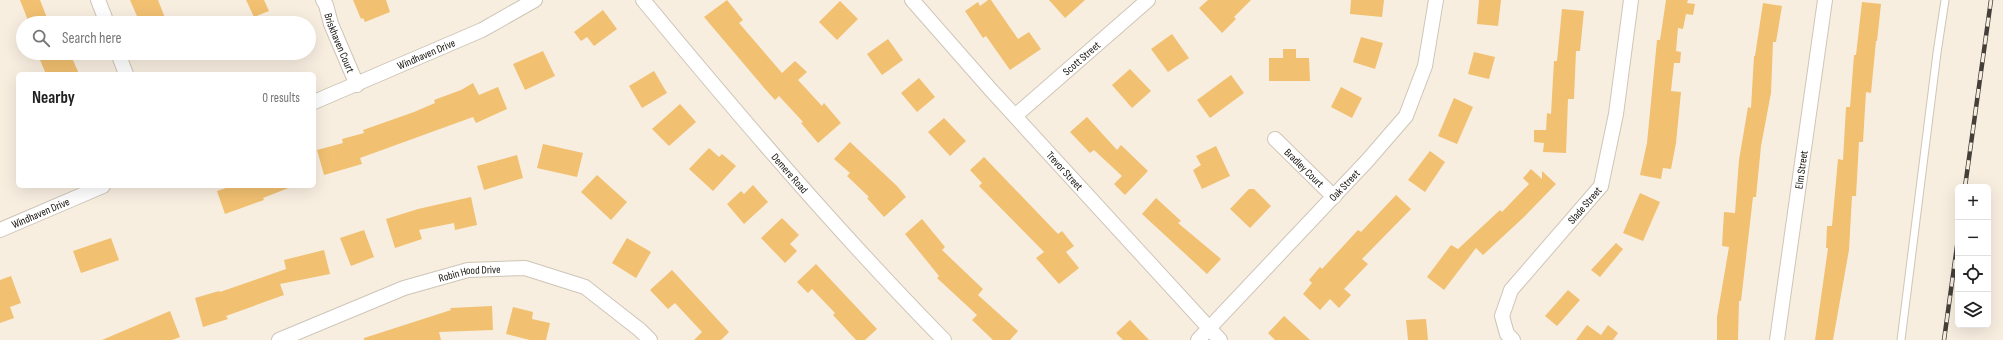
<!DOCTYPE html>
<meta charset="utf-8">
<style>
body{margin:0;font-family:"Sofia Sans Condensed",sans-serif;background:#f2f2f2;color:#222}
.controls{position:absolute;right:12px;bottom:12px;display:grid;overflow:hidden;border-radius:6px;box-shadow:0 4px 16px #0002}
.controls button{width:36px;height:36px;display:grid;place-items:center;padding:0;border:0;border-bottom:1px solid #e0e0e0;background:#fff;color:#222;font:20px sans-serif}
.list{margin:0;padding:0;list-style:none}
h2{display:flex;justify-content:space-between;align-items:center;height:52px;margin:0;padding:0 16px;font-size:17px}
h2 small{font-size:13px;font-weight:400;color:#767676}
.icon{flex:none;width:22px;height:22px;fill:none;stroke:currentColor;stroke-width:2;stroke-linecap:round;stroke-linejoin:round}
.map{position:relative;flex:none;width:2003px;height:340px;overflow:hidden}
.search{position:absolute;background:#fff;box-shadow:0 4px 16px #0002;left:16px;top:16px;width:300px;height:44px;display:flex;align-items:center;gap:10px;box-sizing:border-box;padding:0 14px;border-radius:22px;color:#767676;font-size:15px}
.panel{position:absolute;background:#fff;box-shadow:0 4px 16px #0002;left:16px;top:72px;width:300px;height:116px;border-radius:6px}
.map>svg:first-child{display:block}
.building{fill:#f1c071}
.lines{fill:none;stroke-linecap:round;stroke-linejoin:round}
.service-casing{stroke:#cec5b7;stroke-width:9}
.minor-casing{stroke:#cec5b7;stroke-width:16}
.service{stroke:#fff;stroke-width:7}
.minor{stroke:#fff;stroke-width:14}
.rail-casing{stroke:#444039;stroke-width:4.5}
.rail{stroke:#f8eee0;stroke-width:3;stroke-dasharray:9;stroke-linecap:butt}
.labels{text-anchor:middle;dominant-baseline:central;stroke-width:3;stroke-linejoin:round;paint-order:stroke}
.street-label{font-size:11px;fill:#16130e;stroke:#f8eee0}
</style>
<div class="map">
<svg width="2003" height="340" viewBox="0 0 2003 340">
<rect width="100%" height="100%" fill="#f8eee0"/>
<g class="building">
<path d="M20,0h20l9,23h-20z"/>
<path d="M130,0h28l9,23h-27z"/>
<path d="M246,0h18l5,11 -15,6z"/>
<path d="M353,0h33l4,12 -25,10 -2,-4 -2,1z"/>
<path d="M727,0l16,20 -4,3 43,50 13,-12 12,11 -9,8 24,26 2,-3 17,20 -23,20 -17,-20 2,-1 -24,-26 -4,4 -10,-11 -61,-72z"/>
<path d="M988,0h3l27,39 11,-7 12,17 -31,21 -24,-34 -3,2 -18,-27 13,-9 2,4z"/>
<path d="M1049,0h36l-20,18z"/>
<path d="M1208,0h43l-17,17 2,2 -14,14 -23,-25z"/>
<path d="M1351,0h33l-2,17 -32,-3z"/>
<path d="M1479,0h22l-3,26 -21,-2z"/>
<path d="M1666,0h22l-1,3 8,1 -2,11 -7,-1 -3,15 -5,-1 -2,23 5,1 -1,11h-6l-3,28 10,1 -5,51 -5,26 -8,-1 -2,11 -21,-4 7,-32 10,-103h3z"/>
<path d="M840,1l18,18 -21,21 -18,-18z"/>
<path d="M1862,2l19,2 -4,37h-1l-5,52 -5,-1 -3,50h-4l-3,54h-4l-3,54 -16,90h-18l13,-92h-2l1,-22h5l6,-67 5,1 3,-53h4l4,-52h2z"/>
<path d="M1763,3l19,3 -6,36h-3l-2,51 -10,53 -5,51h-3l-12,104h-2l-1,39h-21v-23l12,-70 -7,-1 2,-34 11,1 4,-53 9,-53 3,1 3,-52h1z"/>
<path d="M1562,9l22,2 -4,40h-4l-2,48h-6l-2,54 -23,-1 1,-9 -10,-1v-12h12l1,-17 4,1 3,-53h3z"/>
<path d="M603,10l14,19 -23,17 -7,-9 -6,4 -7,-9z"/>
<path d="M1172,34l17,24 -21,14 -17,-23z"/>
<path d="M1361,37l22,6 -8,26 -22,-7z"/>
<path d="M888,39l15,21 -21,15 -15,-21z"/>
<path d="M1283,49h13v9h13l1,23h-41v-23h14z"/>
<path d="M543,51l12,25 -30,14 -12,-26z"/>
<path d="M1474,52l21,5 -6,22 -21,-5z"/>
<path d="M37,53h33l9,21h-33z"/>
<path d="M1130,69l21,22 -19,17 -20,-23z"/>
<path d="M654,71l13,22 -25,15 -13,-22z"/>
<path d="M1231,75l13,18 -34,25 -13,-18z"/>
<path d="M919,78l16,19 -18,15 -16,-19z"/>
<path d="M473,83l6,12 19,-8 9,22 -31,14 -3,-6 -113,41 2,6 -38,11 -7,-25 26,-7 -1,-4 22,-6 -1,-3 51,-18 21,-9 -1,-3 27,-10z"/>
<path d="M1341,87l21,11 -10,20 -21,-11z"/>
<path d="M1454,98l19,9 -16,37 -19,-8z"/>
<path d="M680,104l16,18 -27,24 -17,-17z"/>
<path d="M1087,117l30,33 4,-5 27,26 -23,24 -11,-11 8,-8 -28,-26 -4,3 -20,-21z"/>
<path d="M944,118l22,23 -16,15 -22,-24z"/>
<path d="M850,142l47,44 9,11 -22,20 -17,-19 2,-1 -22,-21 3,-3 -16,-14z"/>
<path d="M543,144l40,9 -6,24 -40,-9z"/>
<path d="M1216,146l14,30 -28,13 -9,-19 8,-5 -5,-9z"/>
<path d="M709,148l10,9 3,-3 14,12 -23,25 -24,-22z"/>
<path d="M1430,151l15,11 -20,30 -17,-12z"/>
<path d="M517,155l6,23 -39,12 -7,-24z"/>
<path d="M984,157l74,77 4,-3 12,15 -8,6 13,16 -20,16 -23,-26 8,-6 -65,-66 3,-3 -12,-13z"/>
<path d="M1531,169l11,10v-8l14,13 -32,33 -41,38 -7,-7 -32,42 -17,-13 24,-32 7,4 42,-39 2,2 27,-28 -6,-6z"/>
<path d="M597,175l30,27 -16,18 -30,-28z"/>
<path d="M753,185l15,17 -24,22 -17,-20 14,-13 3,3z"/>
<path d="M232,186h59v1l-28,11 1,2 -39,14 -8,-23z"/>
<path d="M1249,189h5l17,17 -21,22 -20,-19z"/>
<path d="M1640,193l20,9 -17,39 -20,-8z"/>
<path d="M1396,195l15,14 -49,50 6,5 -24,25 7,6 -12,13 -9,-9 -10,11 -17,-16 9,-11 -3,-3 11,-13 2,2 36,-39 3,2z"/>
<path d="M471,197l6,28 -22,5 -1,-7 -35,7 3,9 -27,9 -9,-29 32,-10z"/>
<path d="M1156,198l25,23 -3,2 43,36 -14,15 -65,-60z"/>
<path d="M782,218l17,17 -9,9 7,7 -12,12 -24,-25z"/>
<path d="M922,219l23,28 -3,3 41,39 -5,6 40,36 -8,9h-17l-21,-20 5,-5 -40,-37 2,-2 -34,-42z"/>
<path d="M364,230l10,27 -23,9 -11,-28z"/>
<path d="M111,238l8,22 -38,13 -8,-22z"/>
<path d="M627,238l24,14 -15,26 -24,-15z"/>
<path d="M1616,243l7,6 -23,28 -9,-7z"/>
<path d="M324,250l6,24 -50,10 4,11 -58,21 2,3 -25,8 -8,-29 24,-7 1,1 66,-23 -2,-9z"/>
<path d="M816,264l61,65 -12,11h-9l-23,-25 2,-2 -23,-24 -4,4 -11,-11z"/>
<path d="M672,270l57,62 -8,8h-27l8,-8 -27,-29 -7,6 -18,-19z"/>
<path d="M11,276l10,27 -11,4 4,11 -14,5v-43z"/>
<path d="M1568,290l12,10 -23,26 -12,-10z"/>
<path d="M492,306l1,24 -54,2 2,8h-77v-2l87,-28 -1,-2z"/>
<path d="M513,307l20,5 -1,7 18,4 -4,17h-16l-24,-6z"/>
<path d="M170,311l10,26 -8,3h-70z"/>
<path d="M1284,316l26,24h-35l-7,-7z"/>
<path d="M1426,319l2,21h-20l-2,-20z"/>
<path d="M1130,320l19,20h-26l-7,-7z"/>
<path d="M1587,325l14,10 7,-10 10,8 -5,7h-37z"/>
</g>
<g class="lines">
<g class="service-casing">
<path id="service" d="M1901,340l36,-287 8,-53"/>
</g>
<g class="minor-casing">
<g id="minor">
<path d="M98,0l9,23"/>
<path id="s1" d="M323,0l3,5 5,19 26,61"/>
<path id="s2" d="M643,0c96,116 195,232 301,340"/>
<path id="s3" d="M912,0l79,90 229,250"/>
<path d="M118,53l8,21"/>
<path id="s4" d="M314,102l168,-72 53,-30"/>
<path id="s5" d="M1015,116l133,-116"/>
<path id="s6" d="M1275,139l59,58"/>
<path id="s7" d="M0,230l103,-44"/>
<path id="s8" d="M279,340l125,-52 64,-18 57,-2 60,19 55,43 10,10"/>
<path id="s9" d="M1198,340l169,-179 39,-45 19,-50 11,-66"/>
<path id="s10" d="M1513,340l-6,-6 -5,-18 9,-26 90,-104 15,-72 15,-114"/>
<path id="s11" d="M1777,340l48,-340"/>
</g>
</g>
<use href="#service" class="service"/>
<use href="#minor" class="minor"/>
<g class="rail-casing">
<g id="rail">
<path d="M1965,187l26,-187"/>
<path d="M1944,340l14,-101"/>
</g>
</g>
<use href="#rail" class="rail"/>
</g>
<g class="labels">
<g class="street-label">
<text stroke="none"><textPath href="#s1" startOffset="46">Briskhaven Court</textPath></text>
<text stroke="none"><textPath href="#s4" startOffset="122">Windhaven Drive</textPath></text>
<text stroke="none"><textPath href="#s5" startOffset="88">Scott Street</textPath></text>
<text stroke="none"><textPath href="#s6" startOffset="41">Bradley Court</textPath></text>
<text stroke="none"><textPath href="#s11" startOffset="172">Elm Street</textPath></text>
<text stroke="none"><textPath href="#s3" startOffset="229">Trevor Street</textPath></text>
<text stroke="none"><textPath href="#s2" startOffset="227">Demere Road</textPath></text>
<text stroke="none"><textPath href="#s9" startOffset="213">Oak Street</textPath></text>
<text stroke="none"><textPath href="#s10" startOffset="167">Slade Street</textPath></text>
<text stroke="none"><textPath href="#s7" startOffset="44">Windhaven Drive</textPath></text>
<text stroke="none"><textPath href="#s8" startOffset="203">Robin Hood Drive</textPath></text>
</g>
</g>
</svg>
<div class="controls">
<button>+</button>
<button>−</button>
<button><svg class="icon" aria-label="locate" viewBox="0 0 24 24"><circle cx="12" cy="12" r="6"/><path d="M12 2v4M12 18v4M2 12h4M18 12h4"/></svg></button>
<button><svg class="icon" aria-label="layers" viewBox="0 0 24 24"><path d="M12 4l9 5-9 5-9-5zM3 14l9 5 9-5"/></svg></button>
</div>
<div class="search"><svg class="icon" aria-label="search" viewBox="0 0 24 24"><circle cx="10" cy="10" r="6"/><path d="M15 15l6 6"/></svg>Search here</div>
<section class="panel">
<h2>Nearby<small>0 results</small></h2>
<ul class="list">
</ul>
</section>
</div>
